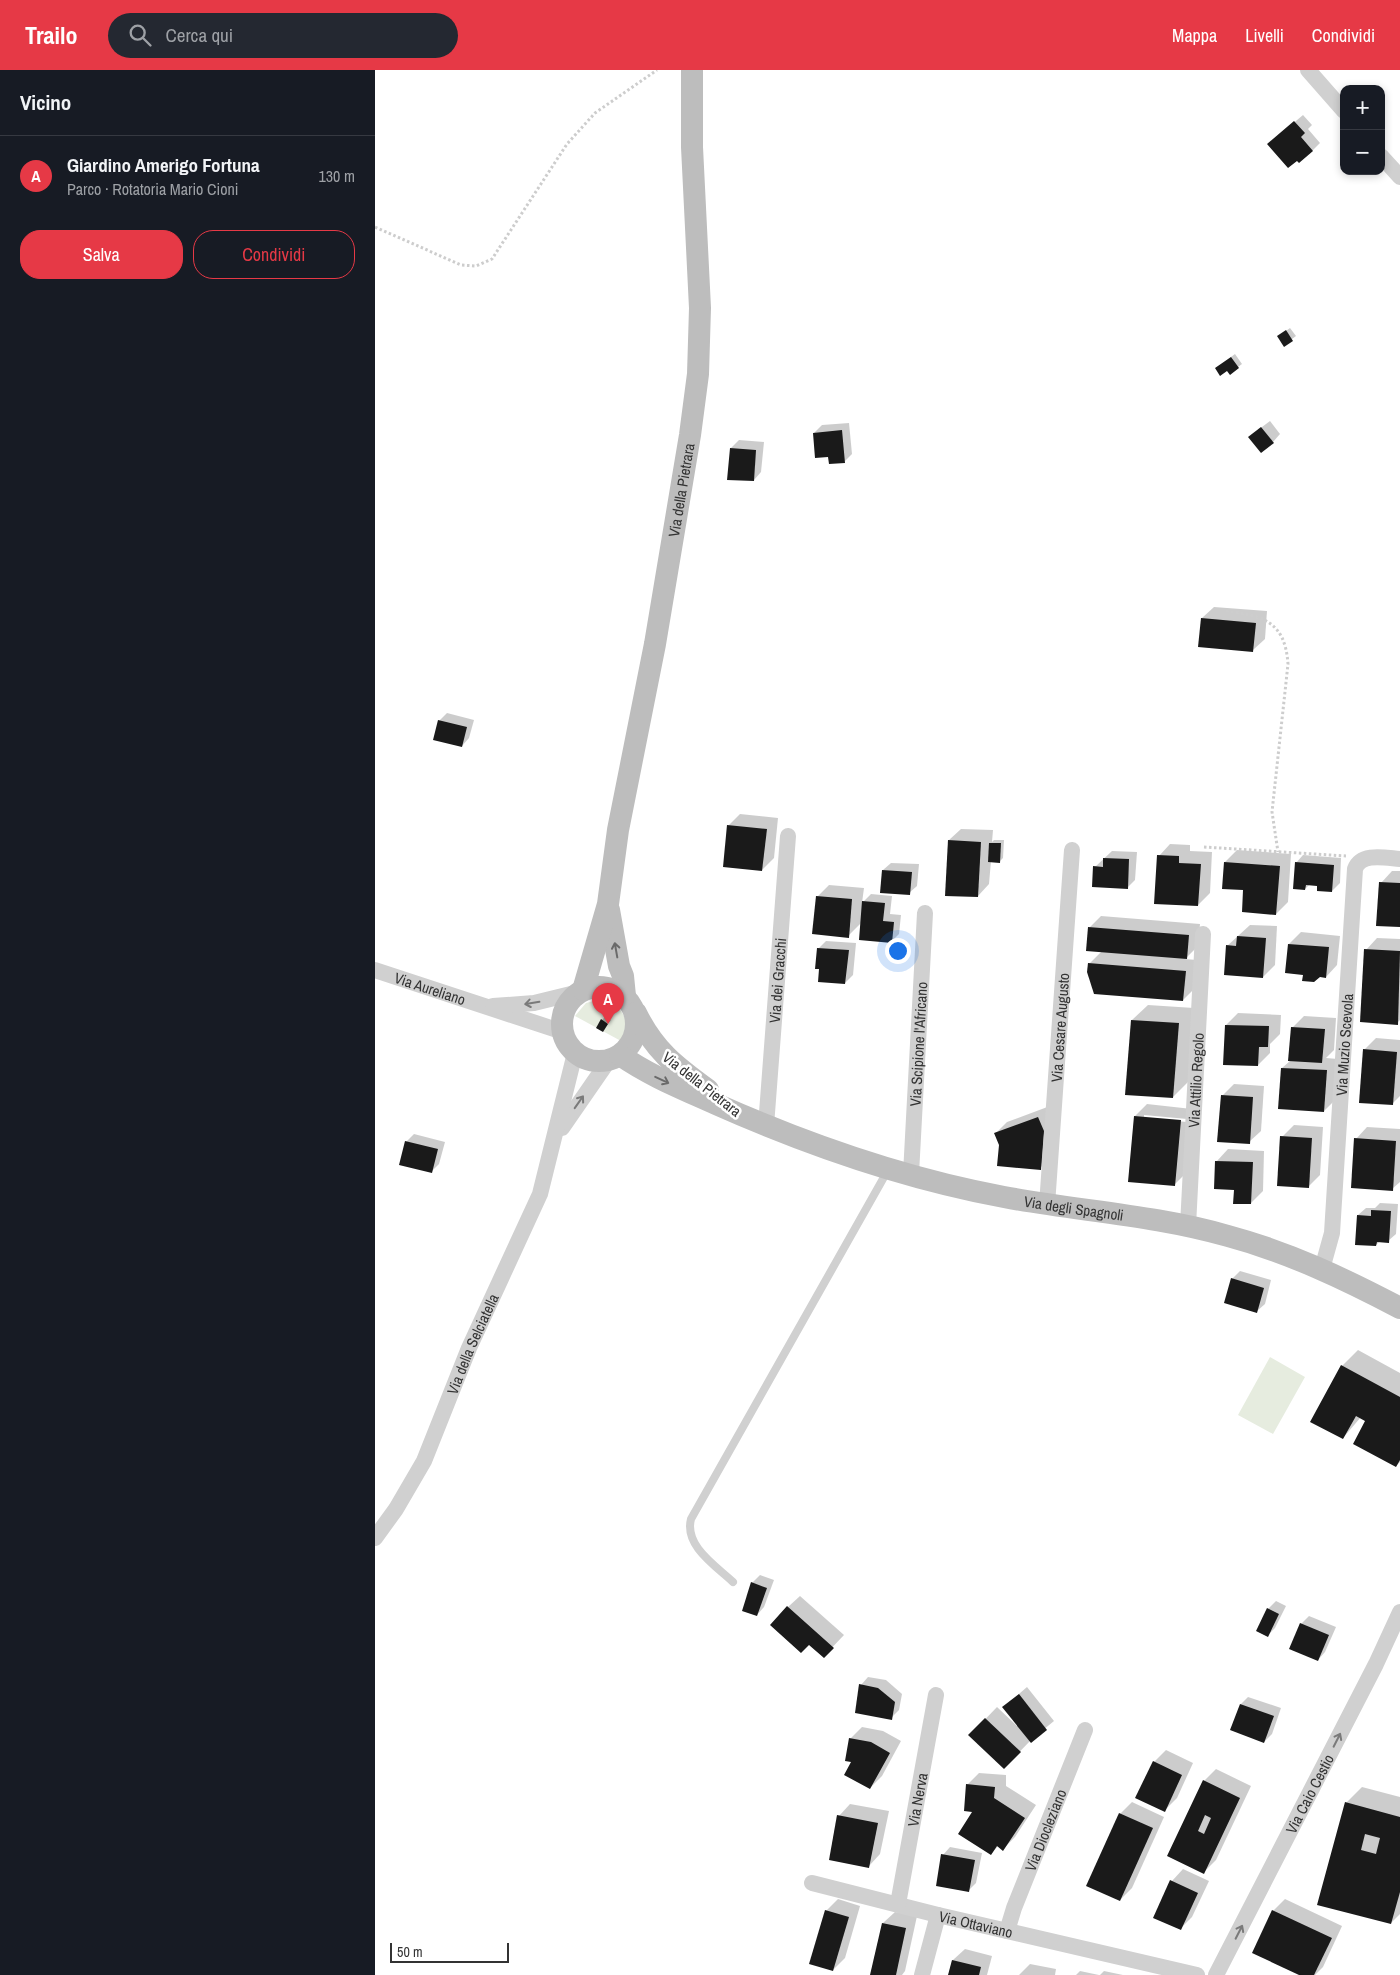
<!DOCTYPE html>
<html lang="it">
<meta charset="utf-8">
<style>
body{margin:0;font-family:"Archivo Narrow",sans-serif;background:#242831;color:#f1f3f6}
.controls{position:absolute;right:15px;top:15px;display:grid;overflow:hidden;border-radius:10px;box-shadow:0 2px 8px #0003}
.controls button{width:45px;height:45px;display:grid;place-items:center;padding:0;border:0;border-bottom:1px solid #363941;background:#171b24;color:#f1f3f6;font:25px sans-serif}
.scale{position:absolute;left:15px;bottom:12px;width:119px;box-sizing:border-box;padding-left:5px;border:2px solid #333;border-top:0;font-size:14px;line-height:18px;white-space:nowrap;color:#333;-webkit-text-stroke:4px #fff;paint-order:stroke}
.you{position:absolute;left:522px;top:880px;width:18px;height:18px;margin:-12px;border:4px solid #fff;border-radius:50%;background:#1a73e8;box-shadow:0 0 0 8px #1a73e833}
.badge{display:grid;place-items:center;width:32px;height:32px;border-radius:50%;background:#e63946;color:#fff;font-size:16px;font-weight:700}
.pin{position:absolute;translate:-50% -41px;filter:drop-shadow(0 1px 2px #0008)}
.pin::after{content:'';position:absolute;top:26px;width:18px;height:15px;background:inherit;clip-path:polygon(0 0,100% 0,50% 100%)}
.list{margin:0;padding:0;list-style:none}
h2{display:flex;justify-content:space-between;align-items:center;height:65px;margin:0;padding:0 20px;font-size:21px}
h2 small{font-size:16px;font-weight:400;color:#9ea1a6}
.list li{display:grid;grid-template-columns:32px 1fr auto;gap:15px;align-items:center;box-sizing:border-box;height:80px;padding:0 20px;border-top:1px solid #363941}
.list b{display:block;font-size:19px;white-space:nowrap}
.list p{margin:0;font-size:16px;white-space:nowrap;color:#9ea1a6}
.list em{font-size:16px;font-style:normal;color:#9ea1a6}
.actions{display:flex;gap:10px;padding:15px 20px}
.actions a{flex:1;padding:11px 0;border:1px solid #e63946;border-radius:20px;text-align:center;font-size:18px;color:#e63946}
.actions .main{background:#e63946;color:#fff}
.icon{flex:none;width:28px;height:28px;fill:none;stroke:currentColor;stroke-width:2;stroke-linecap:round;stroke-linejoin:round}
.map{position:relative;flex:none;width:1025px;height:1905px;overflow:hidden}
header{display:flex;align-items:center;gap:30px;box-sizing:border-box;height:70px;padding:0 25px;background:#e63946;color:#fff}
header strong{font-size:24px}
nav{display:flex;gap:28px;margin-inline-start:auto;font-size:18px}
.search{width:350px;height:45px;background:#242831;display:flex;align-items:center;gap:12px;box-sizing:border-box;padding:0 18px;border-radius:28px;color:#9ea1a6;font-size:19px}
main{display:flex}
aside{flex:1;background:#171b24}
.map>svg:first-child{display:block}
.green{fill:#e6ecdf}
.shadow{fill:#0003;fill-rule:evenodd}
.building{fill:#1a1a1a;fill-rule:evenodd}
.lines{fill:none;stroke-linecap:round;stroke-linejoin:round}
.path{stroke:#cdcdcd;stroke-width:3;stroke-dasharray:2.5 2.5;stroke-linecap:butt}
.lane{stroke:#d0d0d0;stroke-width:8}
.street{stroke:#d0d0d0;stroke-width:16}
.secondary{stroke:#bdbdbd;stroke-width:22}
.oneway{stroke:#6a6a6a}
.oneway2{stroke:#7a7a7a}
.labels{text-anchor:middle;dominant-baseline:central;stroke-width:5;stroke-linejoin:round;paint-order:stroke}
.street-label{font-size:15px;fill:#333;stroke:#fff}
</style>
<header>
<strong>Trailo</strong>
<div class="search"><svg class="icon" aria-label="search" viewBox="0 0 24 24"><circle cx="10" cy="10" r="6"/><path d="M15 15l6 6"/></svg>Cerca qui</div>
<nav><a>Mappa</a><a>Livelli</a><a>Condividi</a></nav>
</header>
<main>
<aside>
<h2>Vicino<small></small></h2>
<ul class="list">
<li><span class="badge">A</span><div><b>Giardino Amerigo Fortuna</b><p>Parco · Rotatoria Mario Cioni</p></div><em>130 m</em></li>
</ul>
<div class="actions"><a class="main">Salva</a><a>Condividi</a></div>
</aside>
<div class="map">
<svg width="1025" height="1905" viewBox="0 0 1025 1905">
<rect width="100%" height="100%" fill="#fff"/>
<g class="green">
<path d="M227,929c20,5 31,24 19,42l-46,-25 11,-13z"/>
<path d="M895,1287l35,20 -32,57 -35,-19z"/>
</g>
<g class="shadow">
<path d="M928,45l9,10 -4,4 12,14 -8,8 -35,-14z"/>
<path d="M915,258l6,8 -12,9 -5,-9z"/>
<path d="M860,284l7,10 -12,9 -3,-4 -11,-1z"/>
<path d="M895,351l10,13 -7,8 -15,-12z"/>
<path d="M474,353l3,31 -8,8 -15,-6 -15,-23 8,-8z"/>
<path d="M364,370l25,2 -3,30 -7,8 -23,-32z"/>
<path d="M839,537l53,4 -2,28 -12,11 -51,-32z"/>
<path d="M72,643l27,7 -5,18 -7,8 -23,-25z"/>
<path d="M365,744l38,4 -4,40 -12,12 -34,-44z"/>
<path d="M586,759l32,1 -1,12 2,-2h10l-1,18 -3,3h-9l-2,23 -11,12 -29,-56z"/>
<path d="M795,774l20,1v6l22,1 -2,41 -12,12 -39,-49z"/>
<path d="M862,780l54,4 -3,48 -12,12 -32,-25 -20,-2 1,-25z"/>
<path d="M737,781l25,1 -2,28 -8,8 -32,-21z"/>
<path d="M928,785l38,3 -1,25 -8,8 -14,-6 -8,-1 -5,5 -9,-26z"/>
<path d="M516,793l28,1 -2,22 -8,7 -26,-23z"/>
<path d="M1017,801h8v55l-19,-43z"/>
<path d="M454,815l35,3 -2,15 9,-9 21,2 -2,18 11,1 -2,19 -8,8 -30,-19 -13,13 -31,-39z"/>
<path d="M726,846l99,8 -2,22 -13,13 12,1 -2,28 -12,12 -94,-36 13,-13 -13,-23z"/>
<path d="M875,855l27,1 -2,39 -12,12 -36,-31z"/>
<path d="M926,862l39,4 -3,29 -11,12 -22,-4 -15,-29z"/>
<path d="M1002,868l23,1v81l-3,3 -31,-73z"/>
<path d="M451,871l30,2 -3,32 -8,8 -25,-15 -2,-19z"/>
<path d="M773,935l46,3 -5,73 -16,16 -41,-77z"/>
<path d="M863,943l43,2 -1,19 -10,10v9l-12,12 -32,-40z"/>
<path d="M929,946l32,2 -2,32 -8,8 12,1 -2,40 -12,12 -42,-43 8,-7 2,-33z"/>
<path d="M230,947l6,3 -8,10 -1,-10z"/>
<path d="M1001,968l24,2v56l-7,7 -29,-53z"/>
<path d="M859,1014l30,2 -3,45 -12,11 -27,-46z"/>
<path d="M772,1034l45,5 -6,64 -12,12 -45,-5 6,-64zM769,1045l43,4v3l-43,-4z"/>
<path d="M675,1036l2,51 -12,11 -40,-23 -5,-11 12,-12z"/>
<path d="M919,1055l29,2 -3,48 -12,12 -26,-50z"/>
<path d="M992,1057l33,2v53l-8,7 -36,-50z"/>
<path d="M39,1064l31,8 -6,22 -8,8 -25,-30z"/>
<path d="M853,1079l36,2 -1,40 -12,12 -16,-14 -18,-28z"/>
<path d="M1005,1133l18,1 -2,30 -8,7h-8l-4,4 -18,-30 8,-7h9z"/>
<path d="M865,1201l31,9 -6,24 -8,7 -25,-32z"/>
<path d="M983,1280l42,23v89l-4,4 -29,-45 -6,-4 -18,21 -1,-72z"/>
<path d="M385,1505l14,5 -10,27 -7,8 -5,-32z"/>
<path d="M425,1526l44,39 -20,21 -15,-13 -21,-36z"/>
<path d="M901,1531l10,5 -11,22 -7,7v-26z"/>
<path d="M934,1546l27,11 -11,25 -7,8 -17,-36z"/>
<path d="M493,1607l18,3 16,14 -3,16 -8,8 -30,-33z"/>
<path d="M652,1617l27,34 -23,19 -27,28 -34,-33 27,-28 20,19 1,-1 -14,-18z"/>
<path d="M873,1627l33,11 -9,26 -8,8 -33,-12 10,-26z"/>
<path d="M487,1657l21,4 18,10 -19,35 -12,12 -17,-27 -3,-22z"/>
<path d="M791,1680l27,13 -16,35 -12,12 -11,-48z"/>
<path d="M841,1699l35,17 -35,74 -12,12 -36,-17 36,-74z"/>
<path d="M604,1703l27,2v11l30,19 -21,32 -12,12 -5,-3 -7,8 -24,-69z"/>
<path d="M987,1717l38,10v117l-9,9 -72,-19 27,-101z"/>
<path d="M757,1732l32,15 -32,71 -12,12v-86z"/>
<path d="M475,1734l39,7 -9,43 -11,12 -30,-50z"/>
<path d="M575,1777l32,6 -6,30 -8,8 -25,-36z"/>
<path d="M808,1799l26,12 -17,36 -12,12 -25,-12 17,-36z"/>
<path d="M463,1829l22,7 -15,52 -12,12 -7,-59z"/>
<path d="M910,1829l57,27 -19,41 -8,8h-13l-29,-64z"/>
<path d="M520,1842l22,4 -12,55 -3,4h-30l11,-52z"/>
<path d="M590,1879l27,7 -5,19h-38l4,-15z"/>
<path d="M655,1894l26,5 -1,6h-36z"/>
<path d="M705,1901l19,4h-23z"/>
<path d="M729,1901l19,4h-23z"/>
</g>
<g class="building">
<path d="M919,51l11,12 -4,4 12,14 -14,12 -2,-2 -9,7 -21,-24z"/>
<path d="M911,260l7,11 -9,6 -7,-11z"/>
<path d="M856,287l8,11 -9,7 -3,-4 -7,5 -5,-8z"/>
<path d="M886,357l13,16 -13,10 -13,-16z"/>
<path d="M467,360l3,33 -16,1 -1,-7 -13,1 -2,-25z"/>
<path d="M355,378l26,2 -2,31 -27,-1z"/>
<path d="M826,548l55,5 -3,29 -55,-5z"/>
<path d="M63,650l29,7 -5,20 -29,-7z"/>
<path d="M352,755l40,4 -5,42 -39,-4z"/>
<path d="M573,770l33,2 -3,55 -33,-1z"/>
<path d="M614,773h12l-1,20 -12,-1z"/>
<path d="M782,785l22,1v7l22,1 -3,42 -44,-2z"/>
<path d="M728,788l26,1 -1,30 -36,-2 1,-21 10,1z"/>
<path d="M849,792l56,4 -4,49 -34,-3 1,-22 -21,-1z"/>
<path d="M920,792l39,3 -2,27 -15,-1v-5l-11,-1 -1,5 -12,-1z"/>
<path d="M507,800l30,2 -2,23 -30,-2z"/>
<path d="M1004,812l21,1v44l-24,-1z"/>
<path d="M441,826l36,3 -3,39 -37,-4z"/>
<path d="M487,831l23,2 -2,18 11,1 -2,21 -33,-3z"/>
<path d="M713,857l101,8 -2,24 -101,-8z"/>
<path d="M862,866l29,2 -3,40 -39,-3 2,-30 10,1z"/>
<path d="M913,874l41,3 -3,31 -6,-1 -6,5 -12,-1 1,-6 -18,-2z"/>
<path d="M442,878l32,2 -4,34 -27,-2 1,-13h-4z"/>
<path d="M989,879l36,2 -2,74 -38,-3z"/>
<path d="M713,893l98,8 -3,30 -89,-7 -7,-22z"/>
<path d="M226,949l7,5 -5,8 -7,-4z"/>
<path d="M756,950l48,3 -6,75 -48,-3z"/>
<path d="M850,955l44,1 -1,21h-9l-1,19 -35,-1z"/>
<path d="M916,957l34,2 -3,34 -34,-2z"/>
<path d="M988,979l34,3 -4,53 -34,-2z"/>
<path d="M906,998l46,2 -3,42 -46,-3z"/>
<path d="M846,1025l32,2 -3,47 -33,-2z"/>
<path d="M759,1046l47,4 -6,66 -47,-4z"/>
<path d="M663,1047l6,14 -3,39 -44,-4 2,-21 -5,-12z"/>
<path d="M905,1066l32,2 -3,50 -32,-2z"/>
<path d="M979,1068l42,3 -3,50 -42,-3z"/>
<path d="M30,1071l33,8 -6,24 -33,-8z"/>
<path d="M840,1091l38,1 -2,42h-18l1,-14 -20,-1z"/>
<path d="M996,1140l20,1 -2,32 -12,-1 -1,4 -21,-1 2,-30 14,1z"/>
<path d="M856,1208l33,10 -7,25 -33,-10z"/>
<path d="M966,1295l59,32v63l-4,7 -43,-23 12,-23 -9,-5 -13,23 -33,-17z"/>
<path d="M376,1512l16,6 -10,28 -15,-5z"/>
<path d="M412,1536l47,42 -10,10 -15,-13 -8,8 -31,-28z"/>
<path d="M892,1538l12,6 -11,23 -12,-6z"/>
<path d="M925,1553l29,12 -11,26 -29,-12z"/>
<path d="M484,1614l19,4 17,14 -3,18 -37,-7z"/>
<path d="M644,1624l28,36 -16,13 -29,-36z"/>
<path d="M865,1634l34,12 -10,27 -34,-13z"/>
<path d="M610,1648l36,34 -17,17 -36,-34z"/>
<path d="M474,1668l22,4 19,11 -20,36 -26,-14 7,-13 -6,-1z"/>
<path d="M778,1691l29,14 -17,37 -30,-14z"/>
<path d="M828,1710l37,18 -36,76 -37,-18zM830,1745l6,3 -7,16 -6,-3z"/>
<path d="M591,1714l29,3 -1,11 31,20 -22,33 -6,-5 -6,9 -33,-21 14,-22 -8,-1z"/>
<path d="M970,1732l55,15v75l-9,32 -74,-19zM990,1764l15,4 -4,16 -15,-4z"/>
<path d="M744,1743l34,15 -33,73 -34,-15z"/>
<path d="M462,1745l41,8 -9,45 -40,-8z"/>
<path d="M566,1784l34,6 -6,32 -33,-6z"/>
<path d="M795,1810l28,13 -17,37 -28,-12z"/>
<path d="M450,1840l24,7 -16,54 -24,-7z"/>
<path d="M897,1840l60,28 -18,37h-15l-47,-22z"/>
<path d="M507,1853l24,5 -10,47h-26z"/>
<path d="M577,1890l29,7 -2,8h-31z"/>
</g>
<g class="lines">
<g class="path">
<path d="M0,157l86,38 15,1 16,-7 75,-115 28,-31 62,-43"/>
<path d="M851,541c37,5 59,10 62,53l-16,148 6,40"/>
<path d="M829,777l142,9"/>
</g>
<path class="lane" d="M358,1512c-17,-16 -49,-36 -42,-63l197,-349"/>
<g class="street">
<path d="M933,0l36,41"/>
<path d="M1006,86l19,21"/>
<path id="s1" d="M0,900l188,62"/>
<path d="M118,936l41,-3 45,-11"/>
<path id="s2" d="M391,1056l22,-290"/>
<path d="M187,1058l47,-68"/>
<path id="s3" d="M536,1104l14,-261"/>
<path id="s4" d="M672,1135l25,-355"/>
<path id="s5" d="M813,1156l15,-292"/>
<path id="s6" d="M947,1199l10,-36 23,-364c6,-17 31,-11 45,-10"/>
<path id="s7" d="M0,1468l21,-29 28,-48 45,-113 71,-154 35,-141"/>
<path id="s8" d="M437,1813l126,32 259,60"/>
<path id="s9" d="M523,1834l38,-209"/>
<path id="s10" d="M632,1861l7,-23 71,-178"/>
<path d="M547,1905l16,-60"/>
<path id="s11" d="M841,1905l160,-311 24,-52"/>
</g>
<g class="secondary">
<path d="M234,840l10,56 4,10 2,20"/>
<circle cx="224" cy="954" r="37"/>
<path id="s12" d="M208,920l25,-86 10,-74 37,-186 35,-209 8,-61 2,-66 -8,-161v-77"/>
<path d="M261,943c18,37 39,53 72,77"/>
<path id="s13" d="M245,985c30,21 63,34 96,49 90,40 191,75 288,93 74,14 151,18 224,39 60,16 117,43 172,72"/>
</g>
</g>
<defs><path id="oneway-shaft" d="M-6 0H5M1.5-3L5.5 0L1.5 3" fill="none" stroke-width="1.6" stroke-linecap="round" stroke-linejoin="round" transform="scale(1.25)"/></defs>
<g class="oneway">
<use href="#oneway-shaft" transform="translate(241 880) rotate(-100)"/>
<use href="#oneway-shaft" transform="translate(287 1010) rotate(25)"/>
</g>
<g class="oneway2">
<use href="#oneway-shaft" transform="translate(157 933) rotate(171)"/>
<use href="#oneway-shaft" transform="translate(204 1032) rotate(-55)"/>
<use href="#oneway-shaft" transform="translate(962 1670) rotate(-63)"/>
<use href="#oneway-shaft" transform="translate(864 1862) rotate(-63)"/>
</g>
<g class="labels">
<g class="street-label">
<text stroke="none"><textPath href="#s12" startOffset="510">Via della Pietrara</textPath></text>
<text stroke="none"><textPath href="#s2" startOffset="146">Via dei Gracchi</textPath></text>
<text stroke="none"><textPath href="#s1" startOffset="58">Via Aureliano</textPath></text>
<text stroke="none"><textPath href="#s4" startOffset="178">Via Cesare Augusto</textPath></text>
<text stroke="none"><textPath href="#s3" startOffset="130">Via Scipione l'Africano</textPath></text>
<text stroke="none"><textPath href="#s6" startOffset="226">Via Muzio Scevola</textPath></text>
<text stroke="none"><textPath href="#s5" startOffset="146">Via Attilio Regolo</textPath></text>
<text transform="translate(327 1014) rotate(38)">Via della Pietrara</text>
<text stroke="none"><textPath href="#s13" startOffset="482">Via degli Spagnoli</textPath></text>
<text stroke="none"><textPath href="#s7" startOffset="218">Via della Selciatella</textPath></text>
<text stroke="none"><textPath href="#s11" startOffset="204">Via Caio Cestio</textPath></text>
<text stroke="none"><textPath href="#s9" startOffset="106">Via Nerva</textPath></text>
<text stroke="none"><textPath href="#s10" startOffset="108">Via Diocleziano</textPath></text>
<text stroke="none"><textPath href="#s8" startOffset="169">Via Ottaviano</textPath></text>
</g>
</g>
</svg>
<div class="controls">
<button>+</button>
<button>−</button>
</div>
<div class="scale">50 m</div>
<div class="you"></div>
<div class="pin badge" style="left:233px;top:954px">A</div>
</div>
</main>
